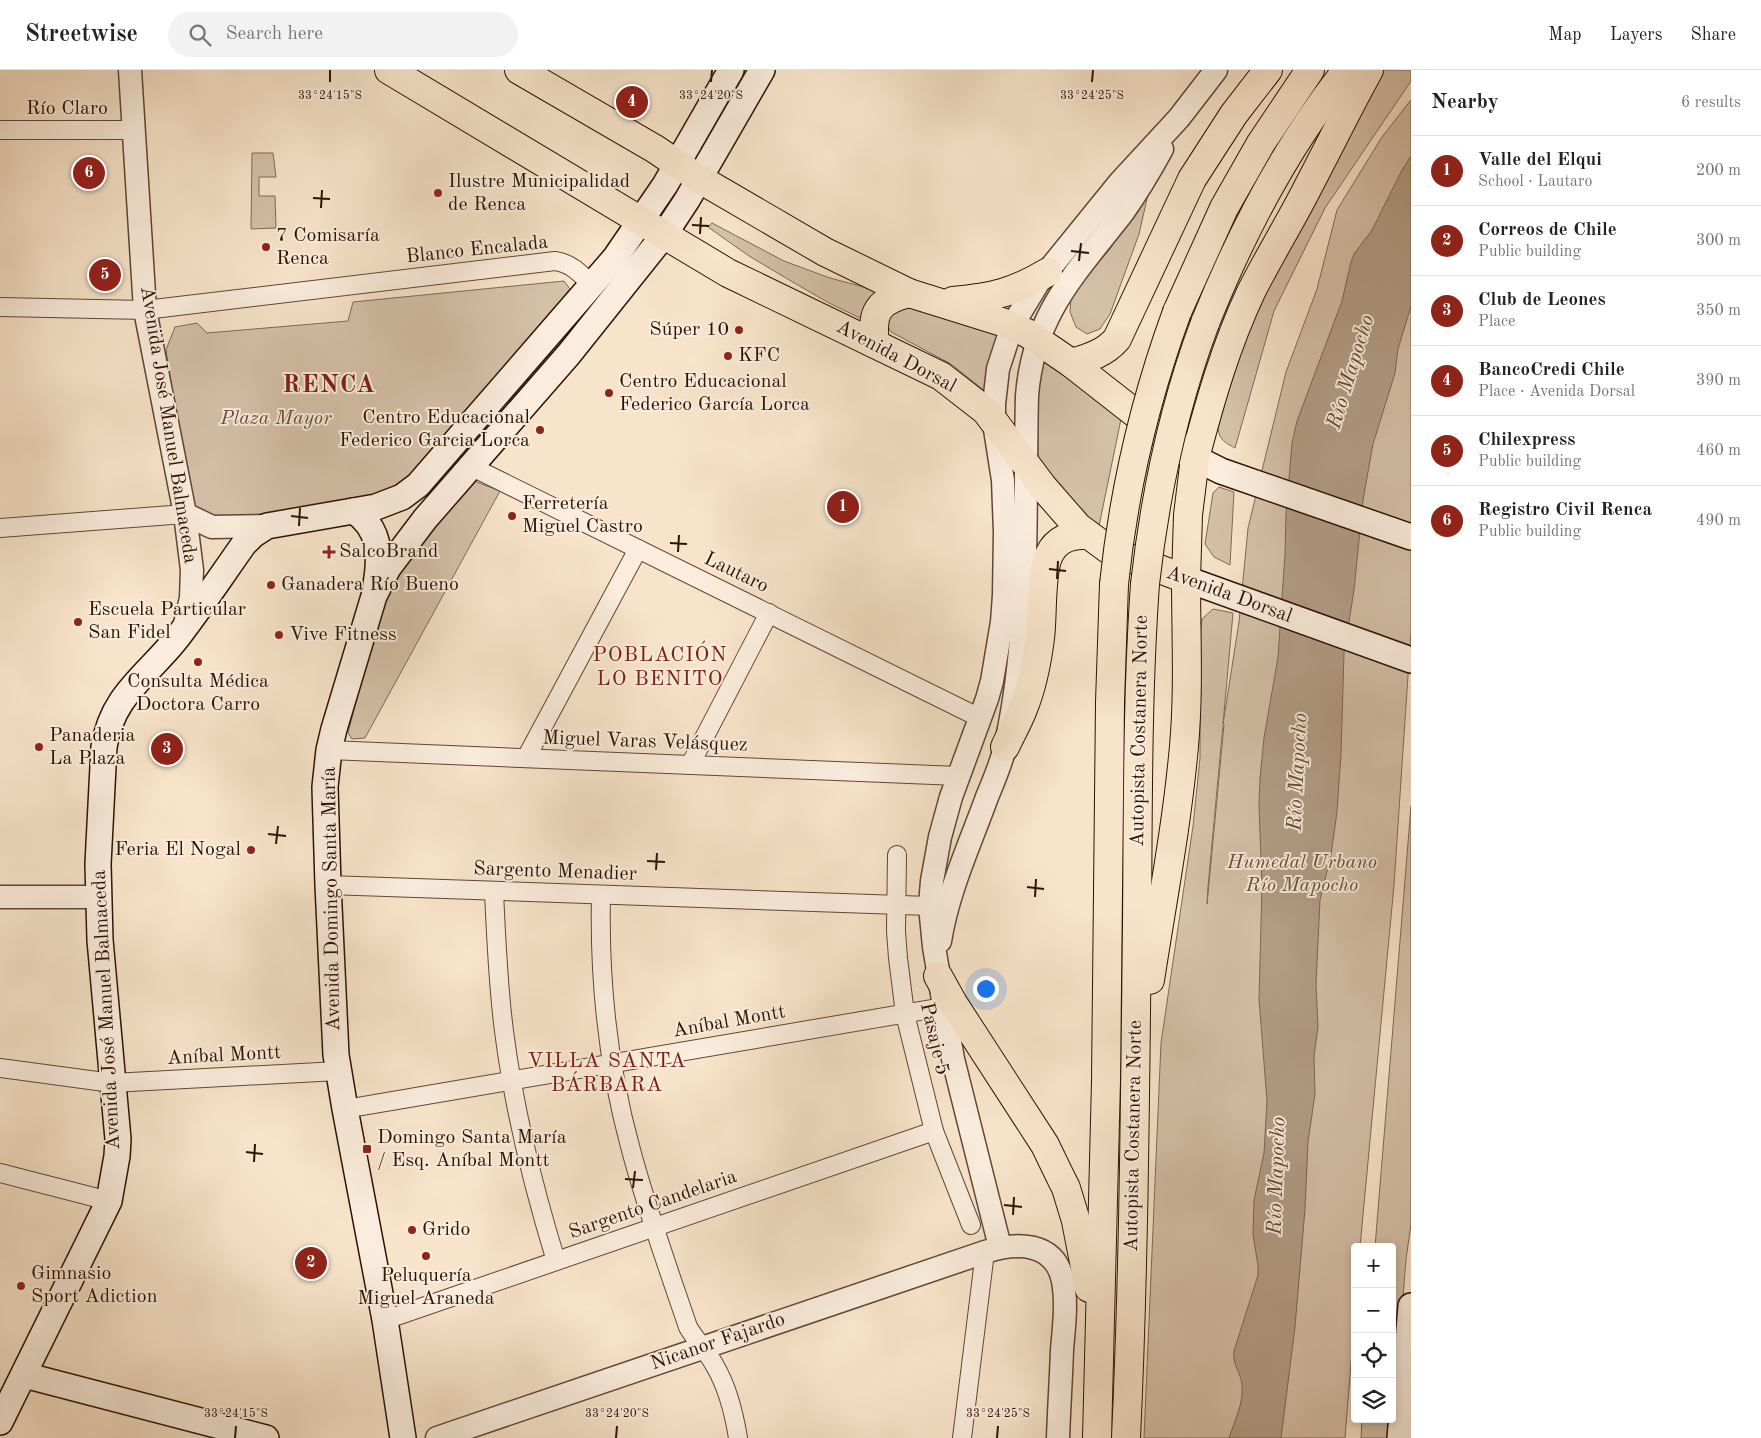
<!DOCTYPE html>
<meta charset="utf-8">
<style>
body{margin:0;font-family:"Old Standard TT",serif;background:#f2f2f2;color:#222}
.controls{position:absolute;right:15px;bottom:15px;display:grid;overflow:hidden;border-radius:5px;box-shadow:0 2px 8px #0003}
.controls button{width:45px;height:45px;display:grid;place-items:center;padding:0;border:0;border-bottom:1px solid #e0e0e0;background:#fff;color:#222;font:25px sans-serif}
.you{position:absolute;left:985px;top:918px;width:18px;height:18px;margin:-12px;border:4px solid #fff;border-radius:50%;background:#1a73e8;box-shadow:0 0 0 8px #1a73e833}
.badge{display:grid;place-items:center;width:32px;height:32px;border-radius:50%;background:#8f2418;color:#fff;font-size:16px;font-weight:700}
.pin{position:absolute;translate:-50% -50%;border:2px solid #fff;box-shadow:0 1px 5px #0006}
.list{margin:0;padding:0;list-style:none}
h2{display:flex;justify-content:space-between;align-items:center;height:65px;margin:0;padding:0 20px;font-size:21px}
h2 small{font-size:16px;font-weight:400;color:#767676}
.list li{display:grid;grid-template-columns:32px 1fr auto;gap:15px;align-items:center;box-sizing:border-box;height:70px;padding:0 20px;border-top:1px solid #e0e0e0}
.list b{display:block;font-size:19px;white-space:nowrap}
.list p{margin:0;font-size:16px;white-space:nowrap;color:#767676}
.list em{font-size:16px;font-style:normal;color:#767676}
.icon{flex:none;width:28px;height:28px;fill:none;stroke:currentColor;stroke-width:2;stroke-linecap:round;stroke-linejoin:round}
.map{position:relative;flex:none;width:1411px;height:1368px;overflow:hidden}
header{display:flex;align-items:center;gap:30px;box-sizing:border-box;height:70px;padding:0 25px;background:#fff;border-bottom:1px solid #e0e0e0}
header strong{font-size:24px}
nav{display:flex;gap:28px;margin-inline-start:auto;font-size:18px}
.search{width:350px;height:45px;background:#f2f2f2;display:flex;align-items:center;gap:12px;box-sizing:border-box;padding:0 18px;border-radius:28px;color:#767676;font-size:19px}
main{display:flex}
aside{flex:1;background:#fff}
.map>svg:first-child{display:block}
.green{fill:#d5c0a8;stroke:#816956;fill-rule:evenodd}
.water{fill:#b39d86;stroke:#7d6552}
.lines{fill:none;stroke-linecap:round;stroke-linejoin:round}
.minor-casing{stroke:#604635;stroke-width:20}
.tertiary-casing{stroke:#604635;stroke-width:25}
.secondary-casing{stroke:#2d1203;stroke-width:28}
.primary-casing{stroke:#2d1203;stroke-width:30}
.motorway-casing{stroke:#2d1203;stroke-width:30}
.minor{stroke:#faeddd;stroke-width:18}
.tertiary{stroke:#faeddd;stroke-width:22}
.secondary{stroke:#faeddd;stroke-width:25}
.primary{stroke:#f8e4ca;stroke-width:28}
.motorway{stroke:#f8e4ca;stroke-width:28}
.motorway-bridge-casing{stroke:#2d1203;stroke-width:30;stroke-linecap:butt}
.motorway-bridge{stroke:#f8e4ca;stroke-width:28}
.ticks{fill:none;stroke:#2d1203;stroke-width:2}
.poi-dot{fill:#8f2418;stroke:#faeddd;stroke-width:2}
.labels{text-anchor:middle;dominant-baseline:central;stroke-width:4;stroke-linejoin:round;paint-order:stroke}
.street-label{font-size:20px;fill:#2d1203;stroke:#faeddd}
.poi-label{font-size:20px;fill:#2d1203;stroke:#faeddd;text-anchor:start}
.park-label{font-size:20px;font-style:italic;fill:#684f3d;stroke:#faeddd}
.water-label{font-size:21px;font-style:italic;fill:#634a37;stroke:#faeddd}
.neighbourhood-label{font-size:21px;letter-spacing:1px;fill:#7a1f14;stroke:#faeddd}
.district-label{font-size:25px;font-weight:bold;letter-spacing:1px;fill:#7a1f14;stroke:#faeddd}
.ticks-label{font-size:12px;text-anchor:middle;fill:#2d1203;stroke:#faeddd;stroke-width:4;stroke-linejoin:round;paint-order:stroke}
</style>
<header>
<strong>Streetwise</strong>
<div class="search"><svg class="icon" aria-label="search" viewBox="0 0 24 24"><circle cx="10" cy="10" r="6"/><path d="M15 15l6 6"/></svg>Search here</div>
<nav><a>Map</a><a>Layers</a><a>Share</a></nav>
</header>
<main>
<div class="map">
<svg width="1411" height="1368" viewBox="0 0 1411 1368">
<rect width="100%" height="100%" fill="#f8e4ca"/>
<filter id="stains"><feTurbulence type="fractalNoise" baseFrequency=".004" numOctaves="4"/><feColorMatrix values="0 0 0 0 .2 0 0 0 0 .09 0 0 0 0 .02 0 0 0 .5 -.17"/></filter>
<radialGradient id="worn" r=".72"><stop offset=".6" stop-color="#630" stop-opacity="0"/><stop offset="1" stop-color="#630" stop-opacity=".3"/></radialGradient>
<g class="green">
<path d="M1381,0h30v11l-86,127 -51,103 -39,137c-7,-4 -14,-7 -16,-15 -5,-15 4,-34 9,-48 37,-111 98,-212 153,-315z"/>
<path d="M1411,30v531l-17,254 -34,362h-5v66l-10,125h-201l17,-395 32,-217 7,-68v-122l2,-17 11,-10 20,4 -10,111 16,-102 9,-94 38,-156 31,-83 20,-79 45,-73zM1223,655h1l-17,179 1,-17z"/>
<path d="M252,83h21l3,24h-17v19h16l1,32 -25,1z"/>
<path d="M1149,120l-10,44 -29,80 -10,15 -13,5 -11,-7 -6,-15 1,-17 39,-46z"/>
<path d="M712,153l72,38 46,17 49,13 -13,30 -37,-18 -38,-22 -42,-25 -41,-29z"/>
<path d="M564,211l6,8 -37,46 -140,161 -164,23 -28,-4 -11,-10 -24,-155 9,-23 22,-4 10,10 141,-12 5,-19z"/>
<path d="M900,233l105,28 -14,65 -40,-32 -60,-32 -6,-10z"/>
<path d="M1045,282l77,62 -24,117 -29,-30 -31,-43 -1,-48 3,-35z"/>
<path d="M474,411l26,10 -135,247 -13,1 -4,-6 37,-145 14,-28z"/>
<path d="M1219,417l15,5 -4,73 -16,-8 -9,-13 8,-51z"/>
<path d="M1411,736v418l-5,35 -14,179h-31l1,-19h30v-172h-17z"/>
</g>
<path class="water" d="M1411,86v150l-13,43 -3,24 -22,71 -10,56 -9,90 -10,63 -3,101 -4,58 -6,43 -11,45 -4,84 2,43 -4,29 1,38 -7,48 -3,67 -10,118 -14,111h-52c5,-16 15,-35 13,-53 -1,-12 -10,-21 -8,-34l24,-76v-10l-5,-30 1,-35 10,-47 3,-52 -8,-102 3,-113 -3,-81 1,-27 4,-40 14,-81 7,-103 1,-39 6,-72 5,-22 45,-120 9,-39 3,-8 18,-24 30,-60z"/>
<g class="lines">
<g class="minor-casing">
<g id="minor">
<path d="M0,60h134"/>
<path d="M0,237l145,3 410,-49c16,2 26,13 37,24"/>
<path d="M472,397l508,251"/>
<path d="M0,458l185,-14"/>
<path d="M329,680l629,26"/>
<path d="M526,688l112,-209"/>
<path d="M690,695l79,-152"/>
<path d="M897,785l-1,76 2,27 7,56 29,117 37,94"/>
<path d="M328,815l602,21"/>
<path d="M494,821c2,47 4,94 10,140 10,79 29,155 52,230"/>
<path d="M601,825c-2,86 7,172 30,255 16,60 37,118 57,177 8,14 20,25 27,39 13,22 19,47 23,72"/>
<path d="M0,998l112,15 226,-12"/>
<path d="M345,1039l598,-102"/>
<path d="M0,1103l109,28"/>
<path d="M385,1250l549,-189"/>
<path d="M962,1368l23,-186"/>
</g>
</g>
<g class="tertiary-casing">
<g id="tertiary">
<path d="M130,0l15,240 40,204 7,56 -1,28 -7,30"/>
<path d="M185,444l27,13 55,-1"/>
<path d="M0,827h99"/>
<path d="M940,871c8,-50 30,-97 47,-144 7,-17 15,-35 19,-54 25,-114 18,-231 21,-347 6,-82 50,-124 97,-185 14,-20 26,-40 38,-62"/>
<path d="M1000,1177l-47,-188 -19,-112 -4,-41 2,-25 8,-44 11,-40 36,-98 5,-18 10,-59 2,-27 1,-63 -2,-52 -9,-57v-19l4,-35 14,-43 26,-43 82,-101 59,-64 37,-48"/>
<path d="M437,1368l548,-186c31,-10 70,-11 78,29 4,22 1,46 -1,69 -1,29 -3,59 -4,88"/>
</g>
</g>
<g class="secondary-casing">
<g id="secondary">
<path d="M1195,388l26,13 190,66"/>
<path d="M354,441c26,17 27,44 22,73"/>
<path d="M1186,509l225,81"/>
<path d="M24,1305l242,63"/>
<path d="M0,1352l109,-221 8,-45 1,-17 -18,-199 -2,-76 6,-117c8,-52 43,-71 73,-109 24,-31 45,-63 67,-94l9,-9 14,-9 109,-19 26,-10 16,-12 197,-227 50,-73 66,-115"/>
<path d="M403,1368l-18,-118 -40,-211 -9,-54 -8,-170 -3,-98 4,-37 5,-21 40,-133 14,-28 37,-49 144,-165 95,-119 23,-35 75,-130"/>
<path d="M1400,1368l11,-132"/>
</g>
</g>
<g class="primary-casing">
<g id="primary">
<path d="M389,0l339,203 213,103 45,35 57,76 35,40 30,22 19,8 59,22 2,-64 7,-57 -41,-30 -83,-65 -44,-30 -25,-11 -93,-29 -84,-41 -127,-74 -43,-29 -136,-79"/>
<path d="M953,231c40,-4 60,-8 95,-29"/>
<path d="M875,274c-4,-33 3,-43 34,-51"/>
<path d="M1005,677c6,-13 13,-25 18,-38 9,-22 14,-47 17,-71 3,-21 0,-66 9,-83 7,-16 22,-21 38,-20"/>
</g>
</g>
<g class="motorway-casing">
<g id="motorway">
<path d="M1177,242l47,-104 37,-65 49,-73"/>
<path d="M1205,253c36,-90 81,-177 142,-253"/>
<path d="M1071,293c18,-5 34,-10 46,-24l75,-160 42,-65 34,-44"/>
<path d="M1195,388c15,-57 31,-113 56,-166 18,-36 40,-71 58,-107 20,-38 39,-77 60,-115"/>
<path d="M938,906l15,27 92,142 14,29 7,14 10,33 13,67"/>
<path d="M1150,910c12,-78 27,-155 34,-234 5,-55 2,-111 2,-167"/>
<path d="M1097,1368l9,-357 4,-379 4,-118"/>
<path d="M1126,1368c8,-171 9,-343 11,-515 1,-113 0,-226 8,-339"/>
</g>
</g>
<use href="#minor" class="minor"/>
<use href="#tertiary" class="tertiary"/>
<use href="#secondary" class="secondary"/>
<use href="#primary" class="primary"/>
<use href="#motorway" class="motorway"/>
<g class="motorway-bridge-casing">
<g id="motorway-bridge">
<path d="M1114,514c10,-96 30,-182 63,-272"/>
<path d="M1145,514c10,-89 28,-176 60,-261"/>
</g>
</g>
<use href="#motorway-bridge" class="motorway-bridge"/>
</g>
<path class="ticks" d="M330,12v-12M711,12l1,-12M1092,12l1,-12M313,128l17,1M321,138l1,-18M692,155l17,1M700,164l1,-17M1071,181l18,2M1079,191l2,-18M291,446l17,2M299,456l1,-18M670,473l17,1M678,482l1,-17M1049,499l17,2M1057,509l1,-18M268,764l18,2M276,774l2,-18M647,791l18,1M656,800l1,-17M1027,817l17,2M1035,827l1,-18M246,1082l17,2M254,1092l1,-18M625,1109l18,1M633,1118l2,-17M1004,1135l18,2M1013,1145l1,-18M235,1368l1,-12M616,1368l1,-12M997,1368l1,-12"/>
<g class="poi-dot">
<circle cx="438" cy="123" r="5"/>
<circle cx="266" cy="177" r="5"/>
<circle cx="739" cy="260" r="5"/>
<circle cx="728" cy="286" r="5"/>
<circle cx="609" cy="323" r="5"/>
<circle cx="540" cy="360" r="5"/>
<circle cx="512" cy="446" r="5"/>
<path d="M326.5 474.5h5v5h5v5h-5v5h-5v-5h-5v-5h5z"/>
<circle cx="271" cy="515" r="5"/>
<circle cx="78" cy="552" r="5"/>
<circle cx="279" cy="565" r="5"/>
<circle cx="198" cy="592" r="5"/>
<circle cx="39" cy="677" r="5"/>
<circle cx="251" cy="780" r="5"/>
<rect x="362" y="1074" width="10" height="10" rx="2.5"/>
<circle cx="412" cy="1160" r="5"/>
<circle cx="426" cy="1186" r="5"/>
<circle cx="21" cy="1216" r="5"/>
</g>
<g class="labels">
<g class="street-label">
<text x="67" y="39">Río Claro</text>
<text transform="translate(477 180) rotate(-6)">Blanco Encalada</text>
<text transform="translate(896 287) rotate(28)">Avenida Dorsal</text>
<text transform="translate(168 355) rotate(81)">Avenida José Manuel Balmaceda</text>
<text transform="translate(736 503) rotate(26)">Lautaro</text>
<text transform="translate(1229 525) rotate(20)">Avenida Dorsal</text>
<text transform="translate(1140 661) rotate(-89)">Autopista Costanera Norte</text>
<text transform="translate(645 672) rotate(2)">Miguel Varas Velásquez</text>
<text transform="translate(555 802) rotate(2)">Sargento Menadier</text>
<text transform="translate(332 829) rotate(-91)">Avenida Domingo Santa María</text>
<text transform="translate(107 940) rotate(-93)">Avenida José Manuel Balmaceda</text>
<text transform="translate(729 952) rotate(-10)">Aníbal Montt</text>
<text transform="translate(934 969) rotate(77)">Pasaje 5</text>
<text transform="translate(224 986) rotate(-3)">Aníbal Montt</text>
<text transform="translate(1134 1066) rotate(-89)">Autopista Costanera Norte</text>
<text transform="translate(653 1135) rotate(-19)">Sargento Candelaria</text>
<text transform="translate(718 1272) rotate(-19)">Nicanor Fajardo</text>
</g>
<g class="poi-label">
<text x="448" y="112">Ilustre Municipalidad<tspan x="448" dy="23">de Renca</tspan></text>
<text x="276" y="166">7 Comisaría<tspan x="276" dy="23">Renca</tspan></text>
<text x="729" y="260" text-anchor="end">Súper 10</text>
<text x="738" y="286">KFC</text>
<text x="619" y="312">Centro Educacional<tspan x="619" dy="23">Federico García Lorca</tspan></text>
<text x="530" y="348" text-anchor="end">Centro Educacional<tspan x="530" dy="23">Federico Garcia Lorca</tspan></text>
<text x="522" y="434">Ferretería<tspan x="522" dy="23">Miguel Castro</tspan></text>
<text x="339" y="482">SalcoBrand</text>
<text x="281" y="515">Ganadera Río Bueno</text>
<text x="88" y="540">Escuela Particular<tspan x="88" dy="23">San Fidel</tspan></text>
<text x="289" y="565">Vive Fitness</text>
<text x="198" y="612" text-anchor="middle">Consulta Médica<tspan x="198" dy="23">Doctora Carro</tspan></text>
<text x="49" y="666">Panaderia<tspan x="49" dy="23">La Plaza</tspan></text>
<text x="241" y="780" text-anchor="end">Feria El Nogal</text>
<text x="377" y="1068">Domingo Santa María<tspan x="377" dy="23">/ Esq. Aníbal Montt</tspan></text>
<text x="422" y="1160">Grido</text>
<text x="31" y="1204">Gimnasio<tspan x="31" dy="23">Sport Adiction</tspan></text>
<text x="426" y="1206" text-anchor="middle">Peluquería<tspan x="426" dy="23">Miguel Araneda</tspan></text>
</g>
<g class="park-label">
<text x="276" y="349">Plaza Mayor</text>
<text x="1302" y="793">Humedal Urbano<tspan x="1302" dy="23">Río Mapocho</tspan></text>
</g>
<g class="water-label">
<text transform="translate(1351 302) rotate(-73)">Río Mapocho</text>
<text transform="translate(1298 702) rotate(-87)">Río Mapocho</text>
<text transform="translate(1277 1106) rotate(-88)">Río Mapocho</text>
</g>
<g class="neighbourhood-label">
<text x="660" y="585">POBLACIÓN<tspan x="660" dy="24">LO BENITO</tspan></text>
<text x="607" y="991">VILLA SANTA<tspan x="607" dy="24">BÁRBARA</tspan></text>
</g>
<g class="district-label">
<text x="329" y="315">RENCA</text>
</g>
</g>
<g class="ticks-label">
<text x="330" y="29">33°24'15"S</text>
<text x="711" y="29">33°24'20"S</text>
<text x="1092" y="29">33°24'25"S</text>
<text x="236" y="1347">33°24'15"S</text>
<text x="617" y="1347">33°24'20"S</text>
<text x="998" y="1347">33°24'25"S</text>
</g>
<rect width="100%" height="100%" filter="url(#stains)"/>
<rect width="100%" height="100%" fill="url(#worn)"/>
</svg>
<div class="controls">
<button>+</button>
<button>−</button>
<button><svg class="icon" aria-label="locate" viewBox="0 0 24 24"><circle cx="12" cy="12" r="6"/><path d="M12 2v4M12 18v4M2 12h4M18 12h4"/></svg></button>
<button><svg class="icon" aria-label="layers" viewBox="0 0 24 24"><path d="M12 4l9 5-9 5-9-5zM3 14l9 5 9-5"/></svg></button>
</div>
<div class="you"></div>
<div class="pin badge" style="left:843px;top:437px">1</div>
<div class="pin badge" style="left:311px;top:1193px">2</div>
<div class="pin badge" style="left:167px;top:679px">3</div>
<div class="pin badge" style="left:632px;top:32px">4</div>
<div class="pin badge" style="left:105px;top:205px">5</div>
<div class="pin badge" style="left:89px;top:103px">6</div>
</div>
<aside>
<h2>Nearby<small>6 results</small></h2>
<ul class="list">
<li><span class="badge">1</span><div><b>Valle del Elqui</b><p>School · Lautaro</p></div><em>200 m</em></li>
<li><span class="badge">2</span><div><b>Correos de Chile</b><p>Public building</p></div><em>300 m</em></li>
<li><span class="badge">3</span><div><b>Club de Leones</b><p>Place</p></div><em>350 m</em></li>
<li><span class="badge">4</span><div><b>BancoCredi Chile</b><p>Place · Avenida Dorsal</p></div><em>390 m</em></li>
<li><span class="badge">5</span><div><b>Chilexpress</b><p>Public building</p></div><em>460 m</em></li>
<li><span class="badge">6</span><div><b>Registro Civil Renca</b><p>Public building</p></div><em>490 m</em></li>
</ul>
</aside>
</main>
